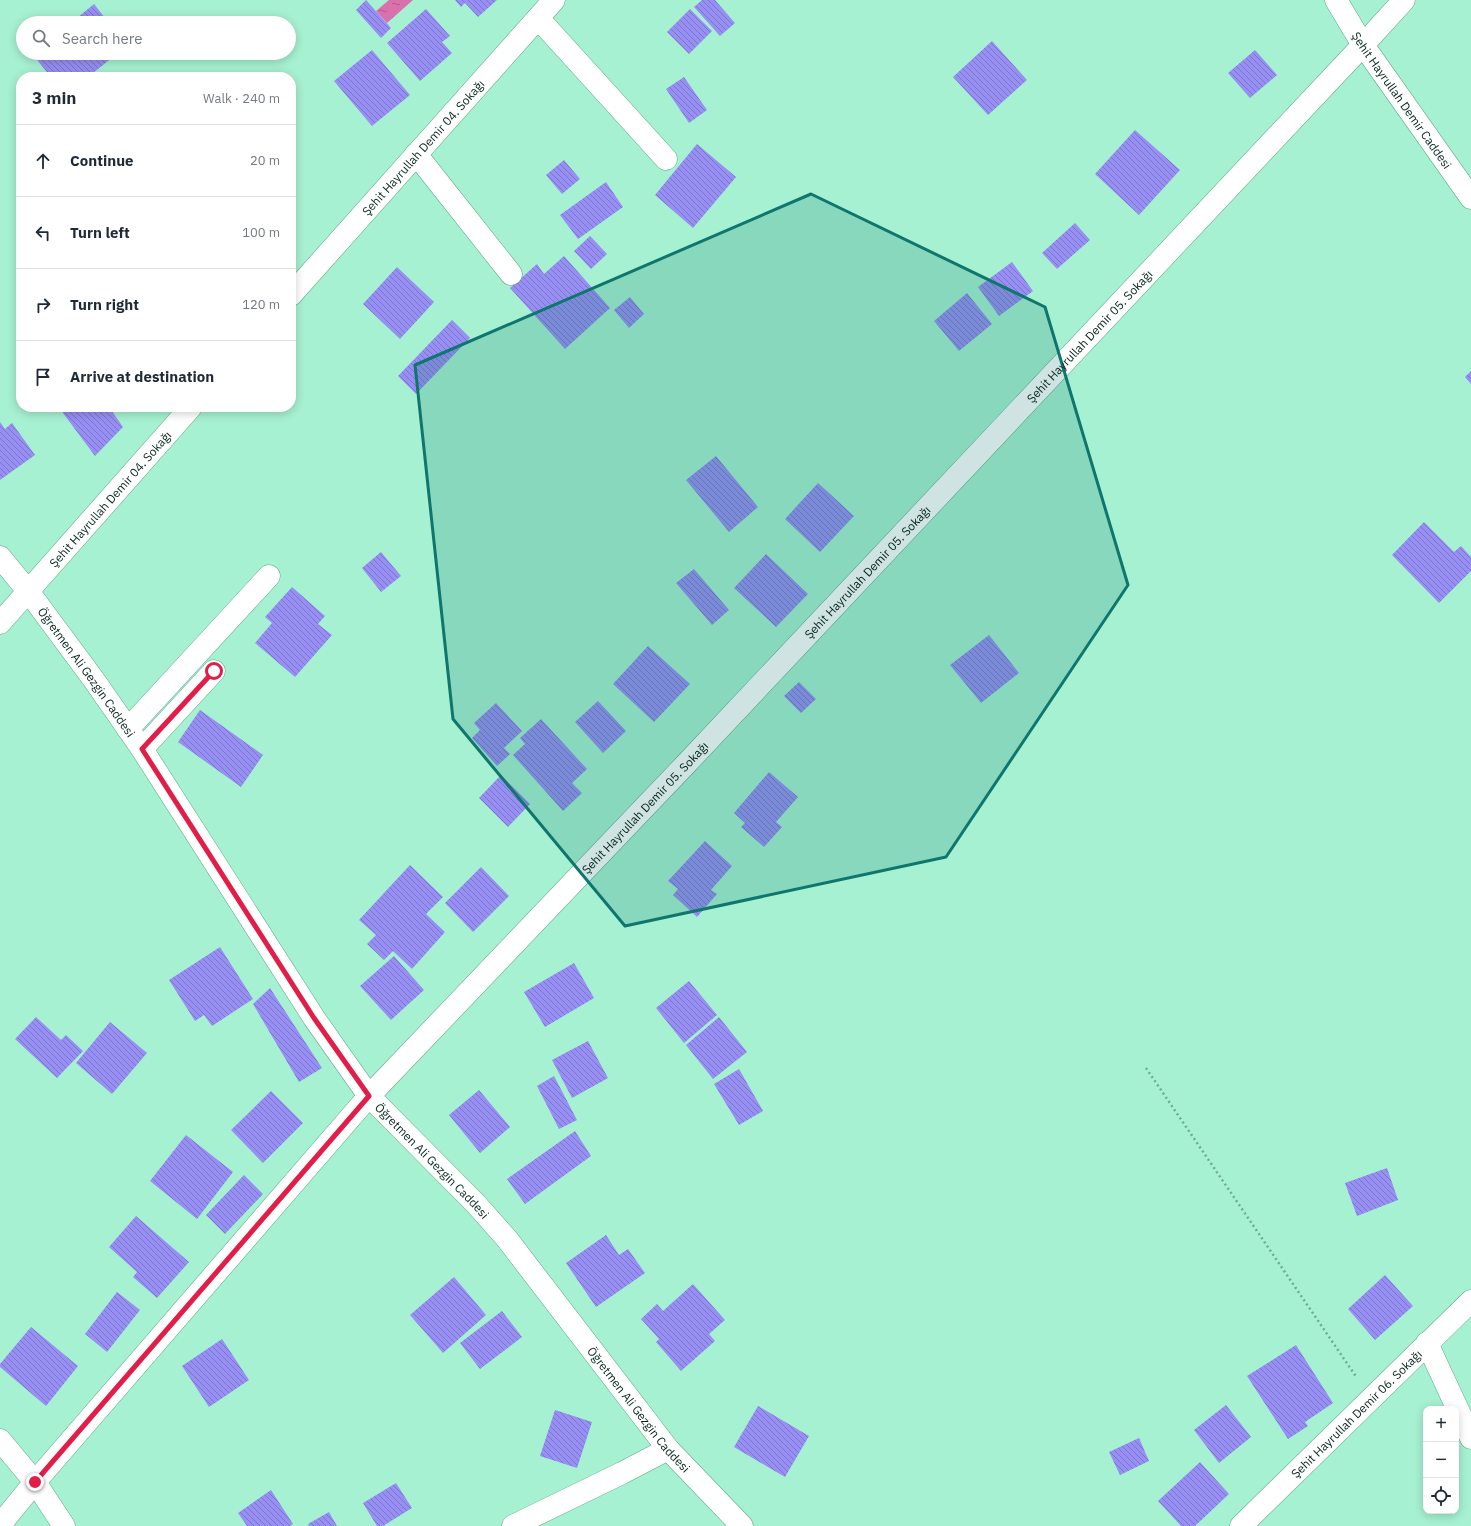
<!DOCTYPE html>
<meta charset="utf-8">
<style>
body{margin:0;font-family:"IBM Plex Sans",sans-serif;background:#f6f6f7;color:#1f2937}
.controls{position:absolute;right:12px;bottom:12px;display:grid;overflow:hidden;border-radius:8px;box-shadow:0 2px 10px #0003}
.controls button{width:36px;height:36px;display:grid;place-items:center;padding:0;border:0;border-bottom:1px solid #e0e1e3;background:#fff;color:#1f2937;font:20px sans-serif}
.stop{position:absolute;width:12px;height:12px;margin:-9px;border:3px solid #e11d48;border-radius:50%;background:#fff}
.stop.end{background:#e11d48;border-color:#fff;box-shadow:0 1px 4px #0008}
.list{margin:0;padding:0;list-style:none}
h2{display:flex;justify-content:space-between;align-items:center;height:52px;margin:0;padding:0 16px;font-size:17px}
h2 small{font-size:13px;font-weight:400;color:#747a83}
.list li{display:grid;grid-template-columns:26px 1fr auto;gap:12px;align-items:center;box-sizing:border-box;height:72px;padding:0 16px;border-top:1px solid #e0e1e3}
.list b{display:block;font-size:15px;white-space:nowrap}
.list em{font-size:13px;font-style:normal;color:#747a83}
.icon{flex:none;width:22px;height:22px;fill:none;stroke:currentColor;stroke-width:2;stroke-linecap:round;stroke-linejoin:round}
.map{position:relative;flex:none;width:1471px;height:1526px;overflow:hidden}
.search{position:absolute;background:#fff;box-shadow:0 2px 10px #0003;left:16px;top:16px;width:280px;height:44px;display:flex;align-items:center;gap:10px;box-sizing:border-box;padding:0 14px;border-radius:22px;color:#747a83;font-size:15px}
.panel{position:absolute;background:#fff;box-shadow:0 2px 10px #0003;left:16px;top:72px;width:280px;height:340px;border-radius:16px}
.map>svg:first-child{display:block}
.water{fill:url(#water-ripples)}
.building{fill:url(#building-back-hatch)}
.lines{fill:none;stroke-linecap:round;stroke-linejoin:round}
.street-casing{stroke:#5ea88b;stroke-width:23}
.secondary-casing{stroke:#5ea88b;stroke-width:23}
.path{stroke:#6fab92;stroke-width:2.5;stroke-dasharray:2 3;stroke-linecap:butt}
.street{stroke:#fff;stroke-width:22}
.secondary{stroke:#fff;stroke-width:22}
.route{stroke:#e11d48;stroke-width:5}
.marked{fill:#0f766e;fill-opacity:0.2;stroke:#0f766e;stroke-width:3;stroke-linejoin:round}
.labels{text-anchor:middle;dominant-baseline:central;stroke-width:4;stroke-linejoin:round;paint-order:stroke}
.street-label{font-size:12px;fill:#05261b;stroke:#fff}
</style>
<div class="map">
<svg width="1471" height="1526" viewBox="0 0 1471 1526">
<defs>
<pattern id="water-ripples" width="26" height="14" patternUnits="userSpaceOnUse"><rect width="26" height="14" fill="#da71ad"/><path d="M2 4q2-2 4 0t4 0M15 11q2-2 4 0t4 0" fill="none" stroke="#af5d8c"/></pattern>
<pattern id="building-back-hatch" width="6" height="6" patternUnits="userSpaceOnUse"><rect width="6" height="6" fill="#988ff5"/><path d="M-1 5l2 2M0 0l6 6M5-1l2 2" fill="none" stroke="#7a75c6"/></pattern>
</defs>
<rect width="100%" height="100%" fill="#a6f1d1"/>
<path class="water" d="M389,0h24l-26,23 -11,-12z"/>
<g class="building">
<path d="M366,0l25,28 -10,10 -25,-28z"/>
<path d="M455,0h42l-19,17 -13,-14 -4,4z"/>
<path d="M702,0h13l20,23 -15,13 -26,-29z"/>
<path d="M94,4l15,19h-38z"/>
<path d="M426,9l24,27 -8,6 10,11 -32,28 -33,-38z"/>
<path d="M690,9l22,22 -23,23 -22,-22z"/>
<path d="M992,41l35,39 -39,35 -35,-38z"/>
<path d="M372,50l38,45 -38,31 -38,-45z"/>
<path d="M1255,50l22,25 -27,23 -22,-25z"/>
<path d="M35,53h83l-30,24h-37l-18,-22z"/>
<path d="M684,77l23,33 -18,13 -23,-34z"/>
<path d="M1135,130l45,40 -41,45 -44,-41z"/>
<path d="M697,144l39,33 -43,51 -38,-33z"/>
<path d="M564,160l16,19 -18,15 -16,-19z"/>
<path d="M606,182l17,25 -45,32 -18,-24z"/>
<path d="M1075,223l15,17 -33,29 -15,-16z"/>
<path d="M590,236l17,18 -16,15 -17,-18z"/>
<path d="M564,256l46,52 -45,41 -55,-61 27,-24 7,10z"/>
<path d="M1012,262l21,29 -34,25 -21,-29z"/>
<path d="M397,267l37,35 -34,37 -37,-35z"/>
<path d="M967,293l25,31 -33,27 -25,-30z"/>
<path d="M630,297l14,17 -15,14 -15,-18z"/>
<path d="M452,320l18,18 -54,56 -18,-18z"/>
<path d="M1471,371v13l-6,-7z"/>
<path d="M62,407h47l14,20 -28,29 -35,-47z"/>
<path d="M0,422l5,7 7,-6 23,32 -35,25z"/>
<path d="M716,456l42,51 -29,25 -43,-52z"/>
<path d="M818,483l36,33 -34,36 -35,-33z"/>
<path d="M1424,522l30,30 7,-6 10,11v14l-32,32 -47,-48z"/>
<path d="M381,552l20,24 -20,16 -19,-24z"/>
<path d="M766,554l42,40 -32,33 -42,-39z"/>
<path d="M694,569l35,41 -17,15 -36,-42z"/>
<path d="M292,587l33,29 -7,8 14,11 -37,42 -40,-34 17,-20 -7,-6z"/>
<path d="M989,635l30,38 -38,30 -31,-38z"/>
<path d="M648,646l42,38 -36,38 -41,-38z"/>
<path d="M799,682l17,17 -15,14 -17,-17z"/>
<path d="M598,701l28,30 -23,22 -28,-31z"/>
<path d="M496,703l26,28 -18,17 6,6 -13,12 -25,-28 8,-8 -6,-7z"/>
<path d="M200,710l63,45 -22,32 -63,-45z"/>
<path d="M541,719l46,50 -15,14 10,10 -19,18 -50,-56 12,-11 -5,-6z"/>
<path d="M769,772l29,25 -22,25 6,5 -18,20 -23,-20 4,-4 -11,-10z"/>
<path d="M501,775l29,29 -22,23 -29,-29z"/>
<path d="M705,841l27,25 -21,24 6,4 -20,23 -24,-22 5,-6 -10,-8z"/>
<path d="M410,865l33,32 -17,17 19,18 -33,37 -19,-18 -9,9 -17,-16 9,-9 -17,-15z"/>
<path d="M481,867l28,29 -36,36 -28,-29z"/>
<path d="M220,947l33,52 -41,27 -8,-11 -9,6 -26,-41z"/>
<path d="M394,956l30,34 -33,30 -31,-34z"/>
<path d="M574,963l20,35 -49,29 -21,-35z"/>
<path d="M689,981l28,34 -33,28 -28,-35z"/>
<path d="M270,988l52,80 -23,14 -46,-78z"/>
<path d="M36,1017l25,23 5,-5 17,16 -26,27 -42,-39z"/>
<path d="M719,1017l28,35 -34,27 -27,-34z"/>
<path d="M110,1022l37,31 -35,41 -36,-31z"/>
<path d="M588,1041l20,37 -36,20 -20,-38z"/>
<path d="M739,1069l24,42 -24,14 -25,-41z"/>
<path d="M554,1076l23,44 -18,9 -22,-43z"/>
<path d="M479,1090l31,37 -30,26 -31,-38z"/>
<path d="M271,1091l32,32 -40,40 -32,-33z"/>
<path d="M575,1131l16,25 -66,48 -18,-25z"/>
<path d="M186,1135l47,37 -36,47 -47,-38z"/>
<path d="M1387,1168l11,32 -41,16 -12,-33z"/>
<path d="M244,1175l19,19 -38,40 -19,-19z"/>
<path d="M136,1216l53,46 -32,36 -24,-21 4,-5 -28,-25z"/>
<path d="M606,1235l13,20 9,-6 17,24 -49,34 -30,-44z"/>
<path d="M1385,1275l28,31 -38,34 -27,-31z"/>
<path d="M454,1277l32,38 -43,38 -33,-38z"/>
<path d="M693,1284l32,36 -16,14 6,7 -34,30 -25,-29 3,-3 -18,-20 16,-15 6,7z"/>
<path d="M117,1292l23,18 -33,42 -22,-18z"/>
<path d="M502,1311l20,26 -42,32 -20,-26z"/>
<path d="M31,1327l47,39 -32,40 -46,-39v-3z"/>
<path d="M222,1339l27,41 -40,27 -27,-41z"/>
<path d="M1296,1345l37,58 -28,19 3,4 -20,13 -41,-63z"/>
<path d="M1226,1405l25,32 -32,26 -25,-33z"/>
<path d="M758,1406l51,30 -24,41 -51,-30z"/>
<path d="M555,1410l37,12 -15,46 -37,-12z"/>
<path d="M1139,1438l10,23 -29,14 -11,-23z"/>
<path d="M1200,1462l29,32 -34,32h-14l-23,-25z"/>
<path d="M396,1483l16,25 -29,18h-6l-14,-23z"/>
<path d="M271,1490l22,34 -3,2h-43l-9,-13z"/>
<path d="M329,1512l8,14h-28l-1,-2z"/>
</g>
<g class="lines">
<g class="street-casing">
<g id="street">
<path d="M538,18l128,141"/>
<path d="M416,154l95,120"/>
<path id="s1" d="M291,295l263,-295"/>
<path id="s2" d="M0,623l191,-216"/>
<path d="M128,729l141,-153"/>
<path d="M142,749l72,-78"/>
<path d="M1427,1343l44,95"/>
<path id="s3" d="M0,1525l35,-43 334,-386 317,-332 677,-719 41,-45"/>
<path d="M513,1526l109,-53 46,-24"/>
<path id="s4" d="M1241,1526l230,-225"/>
</g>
</g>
<g class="secondary-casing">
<g id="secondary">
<path id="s5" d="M1336,0l27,45 108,153"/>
<path id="s6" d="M0,557l28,34 66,89 48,69 172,269 55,78 107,108 31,35 161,210 74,77"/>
<path d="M0,1440l35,42 29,44"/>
</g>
</g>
<path class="path" d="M1146,1068l211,310"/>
<use href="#street" class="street"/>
<use href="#secondary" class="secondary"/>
</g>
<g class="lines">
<path class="route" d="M35,1482l334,-386 -55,-78 -172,-269 72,-78"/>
</g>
<path class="marked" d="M811,194l234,113 83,278 -182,272 -321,69 -172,-207 -38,-354z"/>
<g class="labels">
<g class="street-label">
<text stroke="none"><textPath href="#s5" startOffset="120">Şehit Hayrullah Demir Caddesi</textPath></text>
<text stroke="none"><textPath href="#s1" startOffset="198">Şehit Hayrullah Demir 04. Sokağı</textPath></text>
<text stroke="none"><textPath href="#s3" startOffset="1613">Şehit Hayrullah Demir 05. Sokağı</textPath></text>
<text stroke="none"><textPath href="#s2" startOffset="166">Şehit Hayrullah Demir 04. Sokağı</textPath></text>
<text stroke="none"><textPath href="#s3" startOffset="1289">Şehit Hayrullah Demir 05. Sokağı</textPath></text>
<text stroke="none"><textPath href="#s6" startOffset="144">Öğretmen Ali Gezgin Caddesi</textPath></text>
<text stroke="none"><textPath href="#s3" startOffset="965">Şehit Hayrullah Demir 05. Sokağı</textPath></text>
<text stroke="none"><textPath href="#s6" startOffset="744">Öğretmen Ali Gezgin Caddesi</textPath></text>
<text stroke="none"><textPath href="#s6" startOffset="1068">Öğretmen Ali Gezgin Caddesi</textPath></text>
<text stroke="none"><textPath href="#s4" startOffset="161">Şehit Hayrullah Demir 06. Sokağı</textPath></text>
</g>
</g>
</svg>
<div class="controls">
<button>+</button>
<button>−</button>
<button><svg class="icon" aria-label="locate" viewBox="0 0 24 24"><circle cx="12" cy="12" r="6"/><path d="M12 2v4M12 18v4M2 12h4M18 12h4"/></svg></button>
</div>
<div class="stop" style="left:214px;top:671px"></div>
<div class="stop end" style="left:35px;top:1482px"></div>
<div class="search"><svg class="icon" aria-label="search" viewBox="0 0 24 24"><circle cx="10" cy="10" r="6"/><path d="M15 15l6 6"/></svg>Search here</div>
<section class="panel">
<h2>3 min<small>Walk · 240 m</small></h2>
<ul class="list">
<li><svg class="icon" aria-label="ahead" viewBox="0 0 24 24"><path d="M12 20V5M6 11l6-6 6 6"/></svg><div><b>Continue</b></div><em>20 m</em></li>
<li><svg class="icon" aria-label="left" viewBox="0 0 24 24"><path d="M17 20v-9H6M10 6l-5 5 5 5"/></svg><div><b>Turn left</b></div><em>100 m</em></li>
<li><svg class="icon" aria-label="right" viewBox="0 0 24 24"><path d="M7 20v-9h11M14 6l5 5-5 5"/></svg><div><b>Turn right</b></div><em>120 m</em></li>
<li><svg class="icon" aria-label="arrive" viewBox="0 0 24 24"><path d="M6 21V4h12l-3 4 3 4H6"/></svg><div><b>Arrive at destination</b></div></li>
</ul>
</section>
</div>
